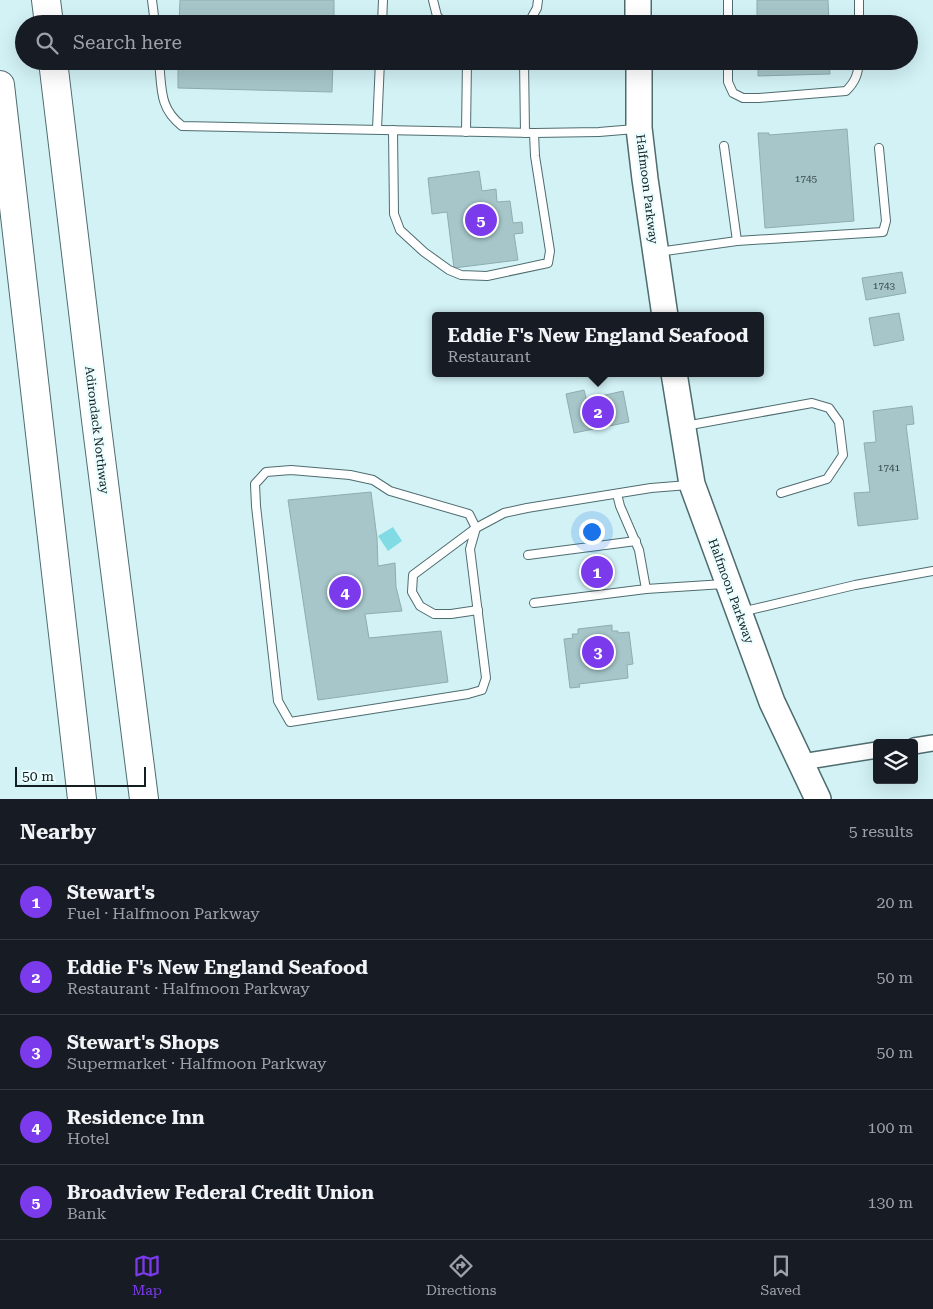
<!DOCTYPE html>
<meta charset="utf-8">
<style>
body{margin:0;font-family:"Roboto Serif",serif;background:#20242c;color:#f1f3f6}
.controls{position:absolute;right:15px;bottom:15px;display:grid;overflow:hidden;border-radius:5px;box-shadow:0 5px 20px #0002}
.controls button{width:45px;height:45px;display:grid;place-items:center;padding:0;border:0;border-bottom:1px solid #363941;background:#171b24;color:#f1f3f6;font:25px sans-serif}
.scale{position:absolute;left:15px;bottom:12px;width:131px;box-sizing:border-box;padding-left:5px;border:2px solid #121e1f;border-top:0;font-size:14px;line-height:18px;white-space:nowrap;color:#121e1f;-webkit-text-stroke:4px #eafdff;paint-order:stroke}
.you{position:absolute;left:591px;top:531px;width:18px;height:18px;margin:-12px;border:4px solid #fff;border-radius:50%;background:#1a73e8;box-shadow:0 0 0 8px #1a73e833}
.badge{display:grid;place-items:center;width:32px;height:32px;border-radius:50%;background:#7c3aed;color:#fff;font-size:16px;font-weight:700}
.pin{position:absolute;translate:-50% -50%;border:2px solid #fff;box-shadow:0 1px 5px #0006}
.popup{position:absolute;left:432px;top:312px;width:332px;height:65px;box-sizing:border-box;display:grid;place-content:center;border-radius:5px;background:#171b24;filter:drop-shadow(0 1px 4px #0005);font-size:16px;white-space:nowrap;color:#9ea1a6}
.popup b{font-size:19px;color:#f1f3f6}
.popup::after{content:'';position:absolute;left:50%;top:100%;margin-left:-10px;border:10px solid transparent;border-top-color:#171b24}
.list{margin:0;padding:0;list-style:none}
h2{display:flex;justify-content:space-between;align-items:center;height:65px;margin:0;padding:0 20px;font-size:21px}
h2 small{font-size:16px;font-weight:400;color:#9ea1a6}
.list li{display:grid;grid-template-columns:32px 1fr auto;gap:15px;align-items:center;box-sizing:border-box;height:75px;padding:0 20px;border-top:1px solid #363941}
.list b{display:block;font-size:19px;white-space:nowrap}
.list p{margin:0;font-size:16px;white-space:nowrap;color:#9ea1a6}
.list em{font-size:16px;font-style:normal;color:#9ea1a6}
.icon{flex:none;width:28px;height:28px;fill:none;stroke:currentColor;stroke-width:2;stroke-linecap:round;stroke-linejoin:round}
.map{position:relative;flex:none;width:933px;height:799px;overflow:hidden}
.search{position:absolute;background:#171b24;box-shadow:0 5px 20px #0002;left:15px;right:15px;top:15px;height:55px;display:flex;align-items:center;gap:12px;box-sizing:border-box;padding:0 18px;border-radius:28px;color:#9ea1a6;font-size:19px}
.sheet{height:440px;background:#171b24}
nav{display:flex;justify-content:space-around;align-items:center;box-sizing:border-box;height:70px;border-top:1px solid #363941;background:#171b24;font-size:14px;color:#9ea1a6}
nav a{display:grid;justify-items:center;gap:2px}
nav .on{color:#7c3aed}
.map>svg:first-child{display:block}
.pitch{fill:#81dbe4}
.building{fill:#a6c6c9;stroke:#8eadb0}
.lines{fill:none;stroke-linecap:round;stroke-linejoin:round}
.lane-casing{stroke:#4f6c6f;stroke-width:10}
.street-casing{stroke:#4f6c6f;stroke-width:18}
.primary-casing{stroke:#4f6c6f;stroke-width:28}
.highway-casing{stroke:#4f6c6f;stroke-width:30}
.lane{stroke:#fff;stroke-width:8}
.street{stroke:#fff;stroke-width:15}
.primary{stroke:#fff;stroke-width:25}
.highway{stroke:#fff;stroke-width:28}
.labels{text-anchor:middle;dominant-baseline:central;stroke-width:4.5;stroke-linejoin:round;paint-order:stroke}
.number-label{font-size:10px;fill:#37484a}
.street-label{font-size:12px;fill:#121e1f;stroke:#eafdff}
</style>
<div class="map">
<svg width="933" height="799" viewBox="0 0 933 799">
<rect width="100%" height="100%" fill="#d2f2f6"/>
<path class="pitch" d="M393,527l9,14 -14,10 -10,-15z"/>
<g class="building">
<path d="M180,0h154v24h-155z"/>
<path d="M757,0h71l1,24h-72z"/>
<path d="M178,61h165l-10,1 -1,30 -154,-4z"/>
<path d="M758,61h71l1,13 -72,2z"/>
<path d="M847,129l7,92 -89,7 -7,-95h11v2z"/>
<path d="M479,171l3,20 14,-2 1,13 13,-1 3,22 9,-1 1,11 -9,1 4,26 -64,8 -7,-56 -15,2 -4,-36z"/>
<path d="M902,272l4,21 -40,7 -4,-22z"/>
<path d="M899,313l5,27 -30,6 -5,-28z"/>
<path d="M584,390l3,11 14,-2v-3l22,-5 6,31 -55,11 -8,-39z"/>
<path d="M912,406l2,18 -8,1 12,94 -60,7 -4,-33 16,-1 -6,-49 12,-1 -3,-31z"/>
<path d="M371,492l6,46 1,28 17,-3 1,24 6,24 -37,3 4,24 72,-7 7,51 -130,18 -30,-200z"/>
<path d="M612,625v6h6v2l11,-1 4,32 -6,1 1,13 -49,6 1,3 -10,1 -6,-49 9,-1 -1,-4h6v-5z"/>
</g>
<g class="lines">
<g class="lane-casing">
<g id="lane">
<path d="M152,0l3,24"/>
<path d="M433,0l4,16 8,8"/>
<path d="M728,0v24"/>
<path d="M382,24l1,-24"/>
<path d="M528,24l9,-16 1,-8"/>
<path d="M859,24v-24"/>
<path d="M159,61c3,28 0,47 23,65l352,7 65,-1 36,-3"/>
<path d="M524,61l1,72"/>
<path d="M728,61v21l5,11 10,5h16l87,-7c9,-9 12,-16 13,-30"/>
<path d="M377,129l3,-68"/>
<path d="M393,130l1,84 6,16 24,22 25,18 12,5 26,1 61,-13 2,-12 -15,-95 -1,-23"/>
<path d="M466,132l1,-71"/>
<path d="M724,146l13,95"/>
<path d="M658,252l79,-11 146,-9 3,-11 -7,-73"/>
<path d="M685,426l127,-23 17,5 10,14 4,33 -16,24 -46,14"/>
<path d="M291,470l59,5 23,5 17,11 79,23 7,14 -6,21 16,129 -4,12 -14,4 -178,28 -12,-21 -22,-195 -1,-22 11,-12z"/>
<path d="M528,555l108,-14"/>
<path d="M646,589l78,-5"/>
<path d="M534,603l112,-14 -7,-39 -19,-44 -3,-12"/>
<path d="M478,610l-27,4h-17l-14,-8 -8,-14 1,-17 63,-47 28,-15 23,-5 124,-20 37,-3"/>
<path d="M741,612l114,-27 78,-14"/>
</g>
</g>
<g class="street-casing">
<g id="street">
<path d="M914,746l19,-3"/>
<path d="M802,762l75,-12"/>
</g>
</g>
<g class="primary-casing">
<g id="primary">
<path d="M638,0v24"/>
<path d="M639,61v67l6,51 20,137"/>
<path d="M674,373l18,111 80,218 46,97"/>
</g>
</g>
<g class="highway-casing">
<g id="highway">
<path d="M46,0l3,24"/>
<path d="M53,61l43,359 48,379"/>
<path d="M0,85l82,714"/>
</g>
</g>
<use href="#lane" class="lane"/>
<use href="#street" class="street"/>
<use href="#primary" class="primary"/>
<use href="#highway" class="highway"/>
</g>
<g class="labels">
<g class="number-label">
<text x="806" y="178">1745</text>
<text x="884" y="285">1743</text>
<text x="889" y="467">1741</text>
</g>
<g class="street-label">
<text transform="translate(647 189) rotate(83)">Halfmoon Parkway</text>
<text transform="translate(97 430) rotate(83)">Adirondack Northway</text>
<text transform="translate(731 591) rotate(70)">Halfmoon Parkway</text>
</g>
</g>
</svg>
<div class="controls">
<button><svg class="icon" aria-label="layers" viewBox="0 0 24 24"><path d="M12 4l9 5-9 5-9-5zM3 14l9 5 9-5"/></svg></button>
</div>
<div class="scale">50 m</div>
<div class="you"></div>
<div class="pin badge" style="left:597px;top:572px">1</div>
<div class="pin badge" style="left:598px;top:412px">2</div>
<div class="popup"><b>Eddie F's New England Seafood</b>Restaurant</div>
<div class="pin badge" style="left:598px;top:652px">3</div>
<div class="pin badge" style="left:345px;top:592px">4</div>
<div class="pin badge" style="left:481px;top:220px">5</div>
<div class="search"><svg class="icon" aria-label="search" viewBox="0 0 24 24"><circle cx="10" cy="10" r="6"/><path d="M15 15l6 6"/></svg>Search here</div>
</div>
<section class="sheet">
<h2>Nearby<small>5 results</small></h2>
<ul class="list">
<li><span class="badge">1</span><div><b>Stewart's</b><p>Fuel · Halfmoon Parkway</p></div><em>20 m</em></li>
<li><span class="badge">2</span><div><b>Eddie F's New England Seafood</b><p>Restaurant · Halfmoon Parkway</p></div><em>50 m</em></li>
<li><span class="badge">3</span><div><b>Stewart's Shops</b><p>Supermarket · Halfmoon Parkway</p></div><em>50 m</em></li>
<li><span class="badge">4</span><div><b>Residence Inn</b><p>Hotel</p></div><em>100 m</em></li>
<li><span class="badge">5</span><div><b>Broadview Federal Credit Union</b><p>Bank</p></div><em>130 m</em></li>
</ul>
</section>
<nav>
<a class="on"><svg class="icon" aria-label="map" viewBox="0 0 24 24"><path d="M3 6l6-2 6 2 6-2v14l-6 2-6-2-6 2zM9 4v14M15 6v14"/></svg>Map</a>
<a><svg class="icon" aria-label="directions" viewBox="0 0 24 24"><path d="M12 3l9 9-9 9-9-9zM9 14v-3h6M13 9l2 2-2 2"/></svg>Directions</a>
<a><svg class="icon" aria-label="saved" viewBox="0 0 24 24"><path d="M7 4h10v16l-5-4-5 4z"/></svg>Saved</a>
</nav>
